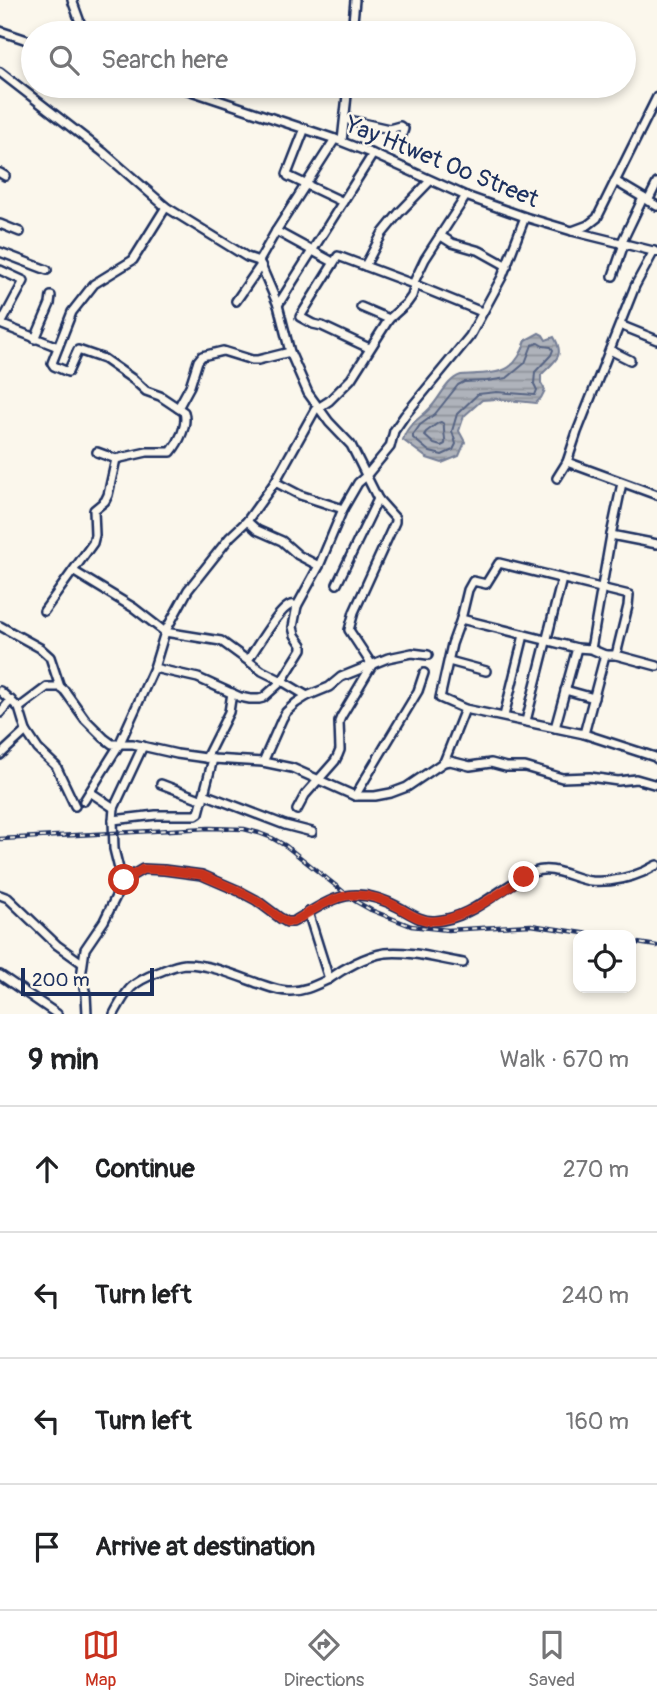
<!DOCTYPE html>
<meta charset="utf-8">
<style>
body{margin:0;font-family:Pangolin,sans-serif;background:#f6f6f6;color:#202124}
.controls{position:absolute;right:21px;bottom:21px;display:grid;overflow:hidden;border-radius:14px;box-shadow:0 4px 10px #0003}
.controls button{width:63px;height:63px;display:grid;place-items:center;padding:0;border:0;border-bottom:2px solid #e0e0e0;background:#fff;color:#202124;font:35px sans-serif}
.scale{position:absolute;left:21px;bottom:18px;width:133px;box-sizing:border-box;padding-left:7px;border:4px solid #1b2f5e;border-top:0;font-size:19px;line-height:24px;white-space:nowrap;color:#1b2f5e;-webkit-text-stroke:5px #fbf7ec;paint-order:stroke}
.stop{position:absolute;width:21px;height:21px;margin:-16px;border:5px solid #c8321e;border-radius:50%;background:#fff}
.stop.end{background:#c8321e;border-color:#fff;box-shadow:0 2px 7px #0008}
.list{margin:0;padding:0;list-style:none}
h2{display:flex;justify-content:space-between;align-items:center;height:91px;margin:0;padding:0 28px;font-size:30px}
h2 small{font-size:23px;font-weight:400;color:#757577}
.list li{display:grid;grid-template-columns:46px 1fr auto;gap:21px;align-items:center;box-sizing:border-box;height:126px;padding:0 28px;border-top:2px solid #e0e0e0}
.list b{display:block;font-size:26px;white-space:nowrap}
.list em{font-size:23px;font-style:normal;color:#757577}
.icon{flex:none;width:38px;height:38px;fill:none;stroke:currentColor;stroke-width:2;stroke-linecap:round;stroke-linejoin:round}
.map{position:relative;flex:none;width:657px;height:1014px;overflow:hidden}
.search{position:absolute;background:#fff;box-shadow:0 4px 10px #0003;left:21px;right:21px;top:21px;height:77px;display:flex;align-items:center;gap:18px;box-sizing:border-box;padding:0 24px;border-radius:38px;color:#757577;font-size:26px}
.sheet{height:595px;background:#fff}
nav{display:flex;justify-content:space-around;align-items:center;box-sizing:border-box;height:98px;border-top:2px solid #e0e0e0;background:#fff;font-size:19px;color:#757577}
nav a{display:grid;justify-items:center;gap:4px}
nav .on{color:#c8321e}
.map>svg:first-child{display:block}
.water{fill:url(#water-rules);stroke:#747e96;stroke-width:2}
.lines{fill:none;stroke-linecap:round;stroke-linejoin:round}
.shore{stroke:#566483;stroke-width:2}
.minor-casing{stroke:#1b2f5e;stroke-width:12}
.minor{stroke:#fbf7ec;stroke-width:7}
.rail-casing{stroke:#1b2f5e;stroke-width:4.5}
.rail{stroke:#fbf7ec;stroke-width:2;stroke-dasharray:5;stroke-linecap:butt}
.route{stroke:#c8321e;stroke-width:9}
.labels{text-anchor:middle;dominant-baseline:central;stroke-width:5;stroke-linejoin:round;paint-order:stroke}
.street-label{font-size:24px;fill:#1b2f5e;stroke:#fbf7ec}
</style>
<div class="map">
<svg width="657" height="1014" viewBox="0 0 657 1014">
<defs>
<pattern id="water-rules" width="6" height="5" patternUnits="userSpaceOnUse" patternTransform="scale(1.75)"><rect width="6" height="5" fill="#afb3bb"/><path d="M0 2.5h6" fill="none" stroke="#8e929b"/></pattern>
</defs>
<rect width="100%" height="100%" fill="#fbf7ec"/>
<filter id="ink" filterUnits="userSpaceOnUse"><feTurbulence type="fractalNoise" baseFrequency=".0143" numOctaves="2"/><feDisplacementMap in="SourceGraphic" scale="14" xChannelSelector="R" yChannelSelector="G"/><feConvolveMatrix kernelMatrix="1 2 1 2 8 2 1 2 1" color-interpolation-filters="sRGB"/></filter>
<g filter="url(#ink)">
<path class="water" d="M539,333l4,2 3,5 8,-3c12,20 0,24 -13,38v8l4,7 -4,8 -5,5 -39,-4 -15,1 -18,16 -5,15 6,11 -6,14 -17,7 -15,-5 -24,-18c4,-17 18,-21 28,-33 9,-9 16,-28 30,-32 5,-1 11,0 16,-1 29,-1 40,-6 49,-34z"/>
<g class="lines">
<g class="shore">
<path d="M538,343l5,3 8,1 2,3 -2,5 -16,17 -1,12 3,6 -2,5 -38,-3 -19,2 -21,20 -5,17 4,13 -3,6 -11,5 -12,-3 -17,-14v-3l7,-10 15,-11 23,-29 6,-3 23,-1 20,-3 18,-15 7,-18z"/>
<path d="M438,423l3,-1 3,2c-1,6 2,17 1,20l-4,2 -7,-2 -10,-9 2,-3z"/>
</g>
<g class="minor-casing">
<g id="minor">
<path d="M72,0l12,33"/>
<path d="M0,31l33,11"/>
<path d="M352,33l3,-33"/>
<path d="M0,72l103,80 63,55 81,50 12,4 19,44 12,47 18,41 21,29 22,23 27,54 17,19v4l-41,90 -5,18 23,35 -31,52 -2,5 1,28 -2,5 -3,6 -30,34 -8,15"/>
<path d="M176,86l159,53 38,15 93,42 59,21 47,14 85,21"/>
<path d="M345,119l44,10 5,7 7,2 3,-9 -4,-3 -11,3"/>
<path d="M305,128l-18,46 1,2 55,26"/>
<path d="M342,141l6,-55"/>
<path d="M0,173l5,3"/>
<path d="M615,181l42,25"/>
<path d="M648,201l9,-18"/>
<path d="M0,224l20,8"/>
<path d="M276,231l57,31"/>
<path d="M572,231l16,-6 9,-7 60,-121"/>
<path d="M441,236l11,7 28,8 27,15"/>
<path d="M621,244l22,-46"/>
<path d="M0,252l47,18"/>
<path d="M259,261l17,-30 59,-92"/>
<path d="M365,266l17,-32 17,-21 31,-32"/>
<path d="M0,270l24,11 -23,43"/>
<path d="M613,276l11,-32"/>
<path d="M236,301l25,-36"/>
<path d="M278,305l95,-151"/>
<path d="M361,307l28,12"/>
<path d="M0,324l58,23"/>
<path d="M620,325l37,15"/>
<path d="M35,339l15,-35 1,-8"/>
<path d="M369,348l-47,-22 -9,-2 -13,-7 38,-61 75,28 69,28"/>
<path d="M610,350l20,10"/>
<path d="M178,408l12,-22 8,-25 4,-5 21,-5 29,9h6l32,-8"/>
<path d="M97,452l19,7 31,-7h24c8,-10 17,-27 13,-40l-24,-16 -14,-5 -12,-11 -30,-21 -26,-9 -10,22 -14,-6 -2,-3 20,-51 22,-28 39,-24 33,-53"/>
<path d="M567,462l90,33"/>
<path d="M557,478l10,-16 10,-30 58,-146 19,-35"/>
<path d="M275,482l25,13 43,14"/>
<path d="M247,521l10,9 25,11 16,14 21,11"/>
<path d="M611,535l46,9"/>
<path d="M73,571l61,37 31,24 56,9 41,30 20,10 25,15"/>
<path d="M337,584l41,-85"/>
<path d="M44,611l49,-68 2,-8 -1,-25 11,-9 3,-6 8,-36"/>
<path d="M461,619l116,29 14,1 14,6h11l41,11"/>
<path d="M0,626l40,22 10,9 10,30"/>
<path d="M591,649l20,-114 11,-52"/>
<path d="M616,655l12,-49 1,-11 -130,-32 -13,21 -13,-3 -5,9 -7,29 -9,25 -12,54 25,11 119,25 71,23 2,2"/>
<path d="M248,660c7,-10 32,-53 43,-55 2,-1 4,0 6,1"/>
<path d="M449,661l37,10"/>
<path d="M154,668l44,10 42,19 10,2h9l4,-1 19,-17 20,-32v-4l-7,-10 -2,-8 4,-21 22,-40 24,-57 15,-26 8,-7 24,-29 4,-16 11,-16 65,-79 32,-59 23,-60"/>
<path d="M565,690l29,8"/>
<path d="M0,691l19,17 7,23 12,18 18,17 19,40"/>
<path d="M19,708l28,-21h13l5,4 20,28 19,19 8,6h21l44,10 36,5 50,3 29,6 63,28h20l16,-3 16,-6 37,-25 6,-1 20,5 21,-3 15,4h19l37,11 28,-1 28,4 18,-2 21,6"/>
<path d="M0,713l11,-13"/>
<path d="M504,716l20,-81"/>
<path d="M526,721l36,-142"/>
<path d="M555,728l22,-80"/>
<path d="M584,734l21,-79"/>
<path d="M0,755l26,-24"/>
<path d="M206,758l23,-46 3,-19"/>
<path d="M263,762l19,-43 4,-7 10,-9 11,-7 22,-9 12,-10 47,-19 24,-5 16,2"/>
<path d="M444,762l21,-53"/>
<path d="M161,784l42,16"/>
<path d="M90,792l24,16"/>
<path d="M204,794l81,31 27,7"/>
<path d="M355,796l63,-105 6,-18"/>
<path d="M84,801l35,-56 35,-77 11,-36 23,-42 42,-53 17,-16 28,-39 40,-72 14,-9 22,-22 38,-60 18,-16 5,-7 2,-7 -1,-5 12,-25 41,-63"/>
<path d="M113,820l43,-5h40l3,-2 14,-54"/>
<path d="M124,880l-5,-11 -5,-20 -1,-29 1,-12 29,-62"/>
<path d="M0,895l8,3 49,47 25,18"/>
<path d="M0,975l57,39"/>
<path d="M329,979c15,-11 37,-23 56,-26 23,-3 54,6 78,10"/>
<path d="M87,1014l-1,-20 -5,-17 4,-28 19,-28 20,-41 19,-11 21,1 38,5 37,16 17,9 24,18 7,4h6c41,-25 61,-39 107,-14 11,6 22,14 35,13 38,-2 65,-35 99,-49 18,-8 39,7 57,9 16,1 36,-2 52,-9 5,-2 9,-5 14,-7"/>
<path d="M114,1014c14,-26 17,-31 45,-42 8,-3 16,-7 26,-8 23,0 50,11 72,19 10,3 20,8 31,8 15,1 28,-6 41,-12l-21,-67"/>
</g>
</g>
<use href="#minor" class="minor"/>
<g class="rail-casing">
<g id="rail">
<path d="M0,839l209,-11 35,1 15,4 13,5 14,8 69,55 16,9 40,16 37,4 83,-5 65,10"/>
<path d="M631,942l26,4"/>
</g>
</g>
<use href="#rail" class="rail"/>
</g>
</g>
<g class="lines" filter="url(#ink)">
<path class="route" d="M124,880l19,-11 21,1 38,5 37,16 17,9 24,18 7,4h6c39,-24 60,-39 105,-15 10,6 22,14 34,14 31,0 67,-28 92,-44"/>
</g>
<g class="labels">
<g class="street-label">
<text transform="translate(442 162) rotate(22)">Yay Htwet Oo Street</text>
</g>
</g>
</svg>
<div class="controls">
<button><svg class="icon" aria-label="locate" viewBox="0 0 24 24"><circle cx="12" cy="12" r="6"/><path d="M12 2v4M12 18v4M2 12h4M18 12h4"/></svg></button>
</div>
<div class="scale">200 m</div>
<div class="stop" style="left:124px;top:880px"></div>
<div class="stop end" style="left:524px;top:877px"></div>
<div class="search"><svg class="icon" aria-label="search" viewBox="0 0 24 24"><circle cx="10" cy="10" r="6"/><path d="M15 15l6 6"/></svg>Search here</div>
</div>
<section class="sheet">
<h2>9 min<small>Walk · 670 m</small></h2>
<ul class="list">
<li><svg class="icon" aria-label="ahead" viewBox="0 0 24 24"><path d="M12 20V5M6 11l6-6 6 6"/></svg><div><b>Continue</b></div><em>270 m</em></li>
<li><svg class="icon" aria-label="left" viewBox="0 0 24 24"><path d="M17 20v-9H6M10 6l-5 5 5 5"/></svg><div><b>Turn left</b></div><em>240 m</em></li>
<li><svg class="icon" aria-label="left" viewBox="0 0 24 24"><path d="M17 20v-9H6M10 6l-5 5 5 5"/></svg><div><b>Turn left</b></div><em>160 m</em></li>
<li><svg class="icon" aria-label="arrive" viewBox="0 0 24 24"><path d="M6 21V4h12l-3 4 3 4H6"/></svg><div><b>Arrive at destination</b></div></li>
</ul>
</section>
<nav>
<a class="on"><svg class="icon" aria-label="map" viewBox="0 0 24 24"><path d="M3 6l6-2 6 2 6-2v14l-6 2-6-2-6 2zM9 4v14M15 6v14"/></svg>Map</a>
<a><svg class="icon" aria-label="directions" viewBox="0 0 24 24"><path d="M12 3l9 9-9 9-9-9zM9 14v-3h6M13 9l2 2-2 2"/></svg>Directions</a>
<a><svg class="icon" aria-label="saved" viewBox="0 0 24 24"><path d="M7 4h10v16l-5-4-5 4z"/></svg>Saved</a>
</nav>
